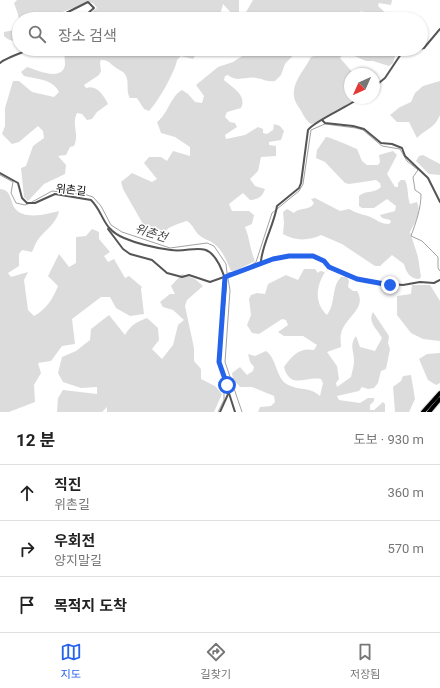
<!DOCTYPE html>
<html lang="ko">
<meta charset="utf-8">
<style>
body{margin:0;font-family:Roboto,"Noto Sans KR",sans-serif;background:#f2f2f2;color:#222}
.compass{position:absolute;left:344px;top:68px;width:36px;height:36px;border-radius:50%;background:#fff;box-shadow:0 1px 3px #0004;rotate:225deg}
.stop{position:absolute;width:12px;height:12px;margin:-9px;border:3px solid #2563eb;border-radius:50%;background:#fff}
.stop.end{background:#2563eb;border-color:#fff;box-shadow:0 1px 4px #0008}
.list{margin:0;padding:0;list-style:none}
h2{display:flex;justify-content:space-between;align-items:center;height:52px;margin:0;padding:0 16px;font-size:17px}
h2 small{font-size:13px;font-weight:400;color:#767676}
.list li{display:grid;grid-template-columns:26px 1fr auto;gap:12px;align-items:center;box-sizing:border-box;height:56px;padding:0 16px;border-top:1px solid #e0e0e0}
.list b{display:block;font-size:15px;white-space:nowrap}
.list p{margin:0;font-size:13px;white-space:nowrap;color:#767676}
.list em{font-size:13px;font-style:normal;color:#767676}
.icon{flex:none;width:22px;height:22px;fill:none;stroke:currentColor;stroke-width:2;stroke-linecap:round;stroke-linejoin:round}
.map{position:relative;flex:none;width:440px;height:412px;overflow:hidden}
.search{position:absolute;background:#fff;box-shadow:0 1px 3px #0004;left:12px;right:12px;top:12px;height:44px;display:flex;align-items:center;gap:10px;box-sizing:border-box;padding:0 14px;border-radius:22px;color:#767676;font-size:15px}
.sheet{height:220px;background:#fff}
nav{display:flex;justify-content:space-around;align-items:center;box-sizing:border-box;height:56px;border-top:1px solid #e0e0e0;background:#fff;font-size:11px;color:#767676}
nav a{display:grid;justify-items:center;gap:2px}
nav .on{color:#2563eb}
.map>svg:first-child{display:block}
.green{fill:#dcdcdc}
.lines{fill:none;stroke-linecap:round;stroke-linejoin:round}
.stream{stroke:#a3a3a3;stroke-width:1}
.highway-casing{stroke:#dbdbdb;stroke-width:6}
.minor{stroke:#555;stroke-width:2}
.highway{stroke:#000;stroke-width:4}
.route{stroke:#2563eb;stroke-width:5}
.labels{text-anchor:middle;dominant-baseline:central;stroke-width:3;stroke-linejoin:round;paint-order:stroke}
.street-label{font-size:11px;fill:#000;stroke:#fff}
.water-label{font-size:12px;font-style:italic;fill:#444;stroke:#fff}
</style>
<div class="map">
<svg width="440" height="412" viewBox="0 0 440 412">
<rect width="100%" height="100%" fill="#fff"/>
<g class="green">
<path d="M17,0h222v13l-3,5 -13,-14 -4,15h-137l15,-11 -4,-5 -4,-1 -14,8 -2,-2 -19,7v4h-35v21c-6,2 -11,0 -15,-4v-4l10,-2c8,-12 4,-15 0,-27z"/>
<path d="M253,0h139l-1,5 -12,-2 -1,3 9,8 -5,2 -22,-5 7,8h-125z"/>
<path d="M64,49h133l1,2 -5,8 -12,-3 -4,4c-2,12 -19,42 -28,51l-5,-2 -7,-11h-7c-5,-8 1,-19 -7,-26 -3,-2 -6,-3 -8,-5 -6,-4 -6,-7 -14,-7l-1,3 1,8 -2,4 -15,10 2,3c10,-4 18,7 22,16l-11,8 -5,7 -5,1 -5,-6 -5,-1c-6,13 3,20 -3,33l-4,1 -4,8 -8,1 8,9 -1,9 -21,10 -16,17 -4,-4 -3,-29 5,-2 7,-20 11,-8 -1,-7 -5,-5 -19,16 -7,2 -10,-10 3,-8v-18l8,-27h6l13,11 22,5 5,-5c-6,-13 -23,-13 -35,-16l-3,-4 6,-5c10,3 35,15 38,-2 0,-5 -1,-11 -1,-16z"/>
<path d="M253,49h46l-14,15 -4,11 -6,6c-10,1 -10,-2 -19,-3 -10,-2 -19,5 -28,-3l-3,1 -1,4c9,8 23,15 17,28l-14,4 -2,5 5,5 5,1 2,4 -12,8 1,4 19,-4 13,-8 5,2v4l4,1 6,-4 1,-6 6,2 4,5 -3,9 -12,2v3l7,1v10l-15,1 -3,14 -8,8 5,7 10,3c-3,8 -6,10 -15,11l-7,-7 -14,11 3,7h17l5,4 -2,9 -7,3c5,12 5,23 10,34l-20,10h-4c-5,-11 -8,-21 -18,-28 -4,-3 -10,-4 -14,-8 -5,-5 -6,-10 -12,-14 -7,2 -17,5 -22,10l-13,-3 -9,-4 -20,-35 -2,-7 11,-9 20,9 5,-3 -13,-16 5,-6h12l6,4 6,-10 17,5v-9l-15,-10 -14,-4 -4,-11c11,-8 13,-25 25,-32l6,4 7,8 7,1 2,-7 -8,-11 22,-18 15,-5z"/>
<path d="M327,49h55l11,2 2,5 -2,7 -4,3 -16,-5h-7l-18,-8 -6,2 -2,3 14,16h-4v24h10l-41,24 -8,2c-7,-5 -8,-11 -13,-18 -12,-18 5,-33 13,-49l13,-4z"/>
<path d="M440,81v34c-6,14 -13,13 -23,23l-8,-16h-12l-7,-7 10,-8 11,-5 4,-9 8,-7z"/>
<path d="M326,137c4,0 26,10 31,12l5,12 5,4h11l2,-3 -1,-7 14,-4 4,4 -10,19 8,13h3v-4l3,-3h4c4,9 2,16 5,24l7,-2c5,11 -2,20 -7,30l8,25 3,20 -2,2c-9,0 -13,-7 -15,-15l-12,-9 -12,11h-5l-33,-22 -21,-9c-12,6 -27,6 -38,-1l1,-11 -1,-11 4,-3 7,4c5,-6 16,-2 20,-10l-3,-4 4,-1 25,13 9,-2c7,4 12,5 19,7 8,3 12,8 21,8l2,-2 -1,-2 -8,-2 -2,-3 15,-4 1,-5 -9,-7 -13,9h-12l-3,-2v-10c6,-6 15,-2 22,-9l-1,-4 -4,-3 -27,4 -4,-1 -20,-21 -9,-4 1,-8z"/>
<path d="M423,155l17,9v11l-11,-1 -13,-13 3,-5z"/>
<path d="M0,189c11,1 10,10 14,18 8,14 34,7 45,4 -2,11 -12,18 -19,26 -4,4 -6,11 -8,15l-10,-2 -3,4v12l-11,7 3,4 17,-5 -4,8 4,30 6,6c13,-7 19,-18 24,-30l-10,-10 11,-22 10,13 7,-4v-26l10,-1 6,-7 7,3v7l11,13 -6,4 4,6 6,-3 11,19 4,-2 13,11 -1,2 3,25 -14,2 -14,-8 -6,-11h-9l-29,22 3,25 -13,2 -11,15 -13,2 3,10 -7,12 1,17 -26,10h-9z"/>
<path d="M304,269h11l3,4 2,-2 5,1c-9,14 -11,31 2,43 9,-11 4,-28 14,-38h6l2,4 -1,6 5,4h4c11,17 -13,27 -16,43 -1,3 0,9 0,13l-14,5 10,14 2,13 -3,4 1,4 14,-10c1,-5 3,-11 3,-16 0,-10 -5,-16 2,-25l4,11 15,4 7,-13c-4,-8 -15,-16 -9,-26l16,24 -1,7 2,6 -4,20 -5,2 -3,12 -4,5 -6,1 -6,-2 -3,4 -22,5 2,4 21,3 8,-5h6v3l-4,4v5h4l9,-8 2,2v8h-127l2,-5 11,-1 4,-4 -1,-6 -22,-9h-12l-7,-8 -1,-6 8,-6 7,8 6,-4 1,-4 -4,-5 -2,-8 7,2 11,-5c10,7 10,24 19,32 8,6 19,5 27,8 3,1 6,3 8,5l3,-13 -2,-4c-15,-3 -31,11 -37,-12 8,-11 15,-20 30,-17l3,-5 -14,-9h-19l-6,-4 10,-7 -2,-5 -4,-1 -23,15 -7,-1 -5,-8 4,-10 -2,-16 2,-4 6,-2 8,1 3,-10 18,-9 12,5z"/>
<path d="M182,274l13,5 8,7 -16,14 -2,6 9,42v13l7,8v10l14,7 7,8 -8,18h-107v-5l-5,5h-45l1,-14 5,-8 34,4v-7l-16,1 -18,-6 -5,-9 4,-16 14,-6 14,-11 1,-11 18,-14 16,20c6,-10 11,-13 22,-17l11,10 1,12 -7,9 10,10 11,-14 5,-20 6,-5 -11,-10 -10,-3 -3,-5 10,-8h5l-4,-8z"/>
<path d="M412,285h18l10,16v40l-17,-2 -12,-6 -14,-18v-19l14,-2z"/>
<path d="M440,353v30l-4,2 -8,-5 -9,-21 8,-5z"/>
<path d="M411,375l4,24 -6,13h-14l-2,-25 8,-6 2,-5z"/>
</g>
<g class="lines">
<g class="stream">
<path d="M0,175l13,7 -2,11 5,10 9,2 3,-1"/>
<path d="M32,202l20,-11 35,4 6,2 8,9 10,19 11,7 48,16 37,-5 7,3 12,18 1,9 3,17 -5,72 17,50"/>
<path d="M247,268l9,-6 16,-49 27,-22 4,-7 8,-54 14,-6 31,4 7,2 19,16 18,3 7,12 11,9 -5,7 2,13 6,4c0,15 -5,28 -10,42l11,5 16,16v11l2,3"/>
<path d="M228,273l7,-1"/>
<path d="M218,412l6,-12v-8l3,-2"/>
</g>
<g class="highway-casing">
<g id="highway">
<path d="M423,412l17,-19"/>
<path d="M429,412l11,-13"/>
</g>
</g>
<g class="minor">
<path d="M60,19l2,-4 26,-13 6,6 -13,11"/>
<path d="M0,63c4,-4 25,-12 32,-14"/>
<path d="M374,87l11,-9 16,-24 23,-6 16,-19"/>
<path d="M322,120l3,3 28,3 11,3 17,14 11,1 10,4 3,8 23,22 12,24"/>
<path d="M0,173l18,10 4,15 5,5h8l20,-9 36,6c14,14 10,28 33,38 14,6 32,10 47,12 21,3 35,-11 48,14 3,7 6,12 7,20l-7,78 16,50"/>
<path d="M108,229l15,20 7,5 22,6 15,13 15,4 7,-2 21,7 39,-14 10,-5 30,-7h24l11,5 5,6 8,4 20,8 22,4 24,2 17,-3 14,1 6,-3"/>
<path d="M261,261c2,-19 13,-36 16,-55l22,-18 2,-5 7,-53c6,-9 40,-23 51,-32"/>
<path d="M220,412l9,-20"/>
</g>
<use href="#highway" class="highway"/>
</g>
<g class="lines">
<path class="route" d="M227,385l-8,-23 6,-85 48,-18 16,-3h24l11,5 5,6 28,12 33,6"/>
</g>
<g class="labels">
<g class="street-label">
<text transform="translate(71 190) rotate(6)">위촌길</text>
</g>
<g class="water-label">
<text transform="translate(151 233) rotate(18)">위촌천</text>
</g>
</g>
</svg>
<svg class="compass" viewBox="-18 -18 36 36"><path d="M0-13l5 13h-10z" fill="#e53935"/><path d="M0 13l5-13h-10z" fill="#767676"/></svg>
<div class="stop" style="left:227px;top:385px"></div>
<div class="stop end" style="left:390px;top:285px"></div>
<div class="search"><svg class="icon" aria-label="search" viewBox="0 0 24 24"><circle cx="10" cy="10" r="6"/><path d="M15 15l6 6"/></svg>장소 검색</div>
</div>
<section class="sheet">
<h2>12 분<small>도보 · 930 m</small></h2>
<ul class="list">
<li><svg class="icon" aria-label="ahead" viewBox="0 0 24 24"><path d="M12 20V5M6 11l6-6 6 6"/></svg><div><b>직진</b><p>위촌길</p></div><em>360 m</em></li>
<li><svg class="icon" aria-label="right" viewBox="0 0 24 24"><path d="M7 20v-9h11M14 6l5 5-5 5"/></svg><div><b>우회전</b><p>양지말길</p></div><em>570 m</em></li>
<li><svg class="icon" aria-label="arrive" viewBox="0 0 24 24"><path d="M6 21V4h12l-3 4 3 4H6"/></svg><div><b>목적지 도착</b></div></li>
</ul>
</section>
<nav>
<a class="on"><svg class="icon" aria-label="map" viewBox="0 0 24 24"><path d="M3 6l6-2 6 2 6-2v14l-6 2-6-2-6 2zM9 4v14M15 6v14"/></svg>지도</a>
<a><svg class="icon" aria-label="directions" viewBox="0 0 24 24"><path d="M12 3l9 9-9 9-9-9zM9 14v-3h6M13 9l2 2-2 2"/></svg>길찾기</a>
<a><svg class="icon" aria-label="saved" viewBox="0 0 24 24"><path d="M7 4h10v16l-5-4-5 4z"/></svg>저장됨</a>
</nav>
